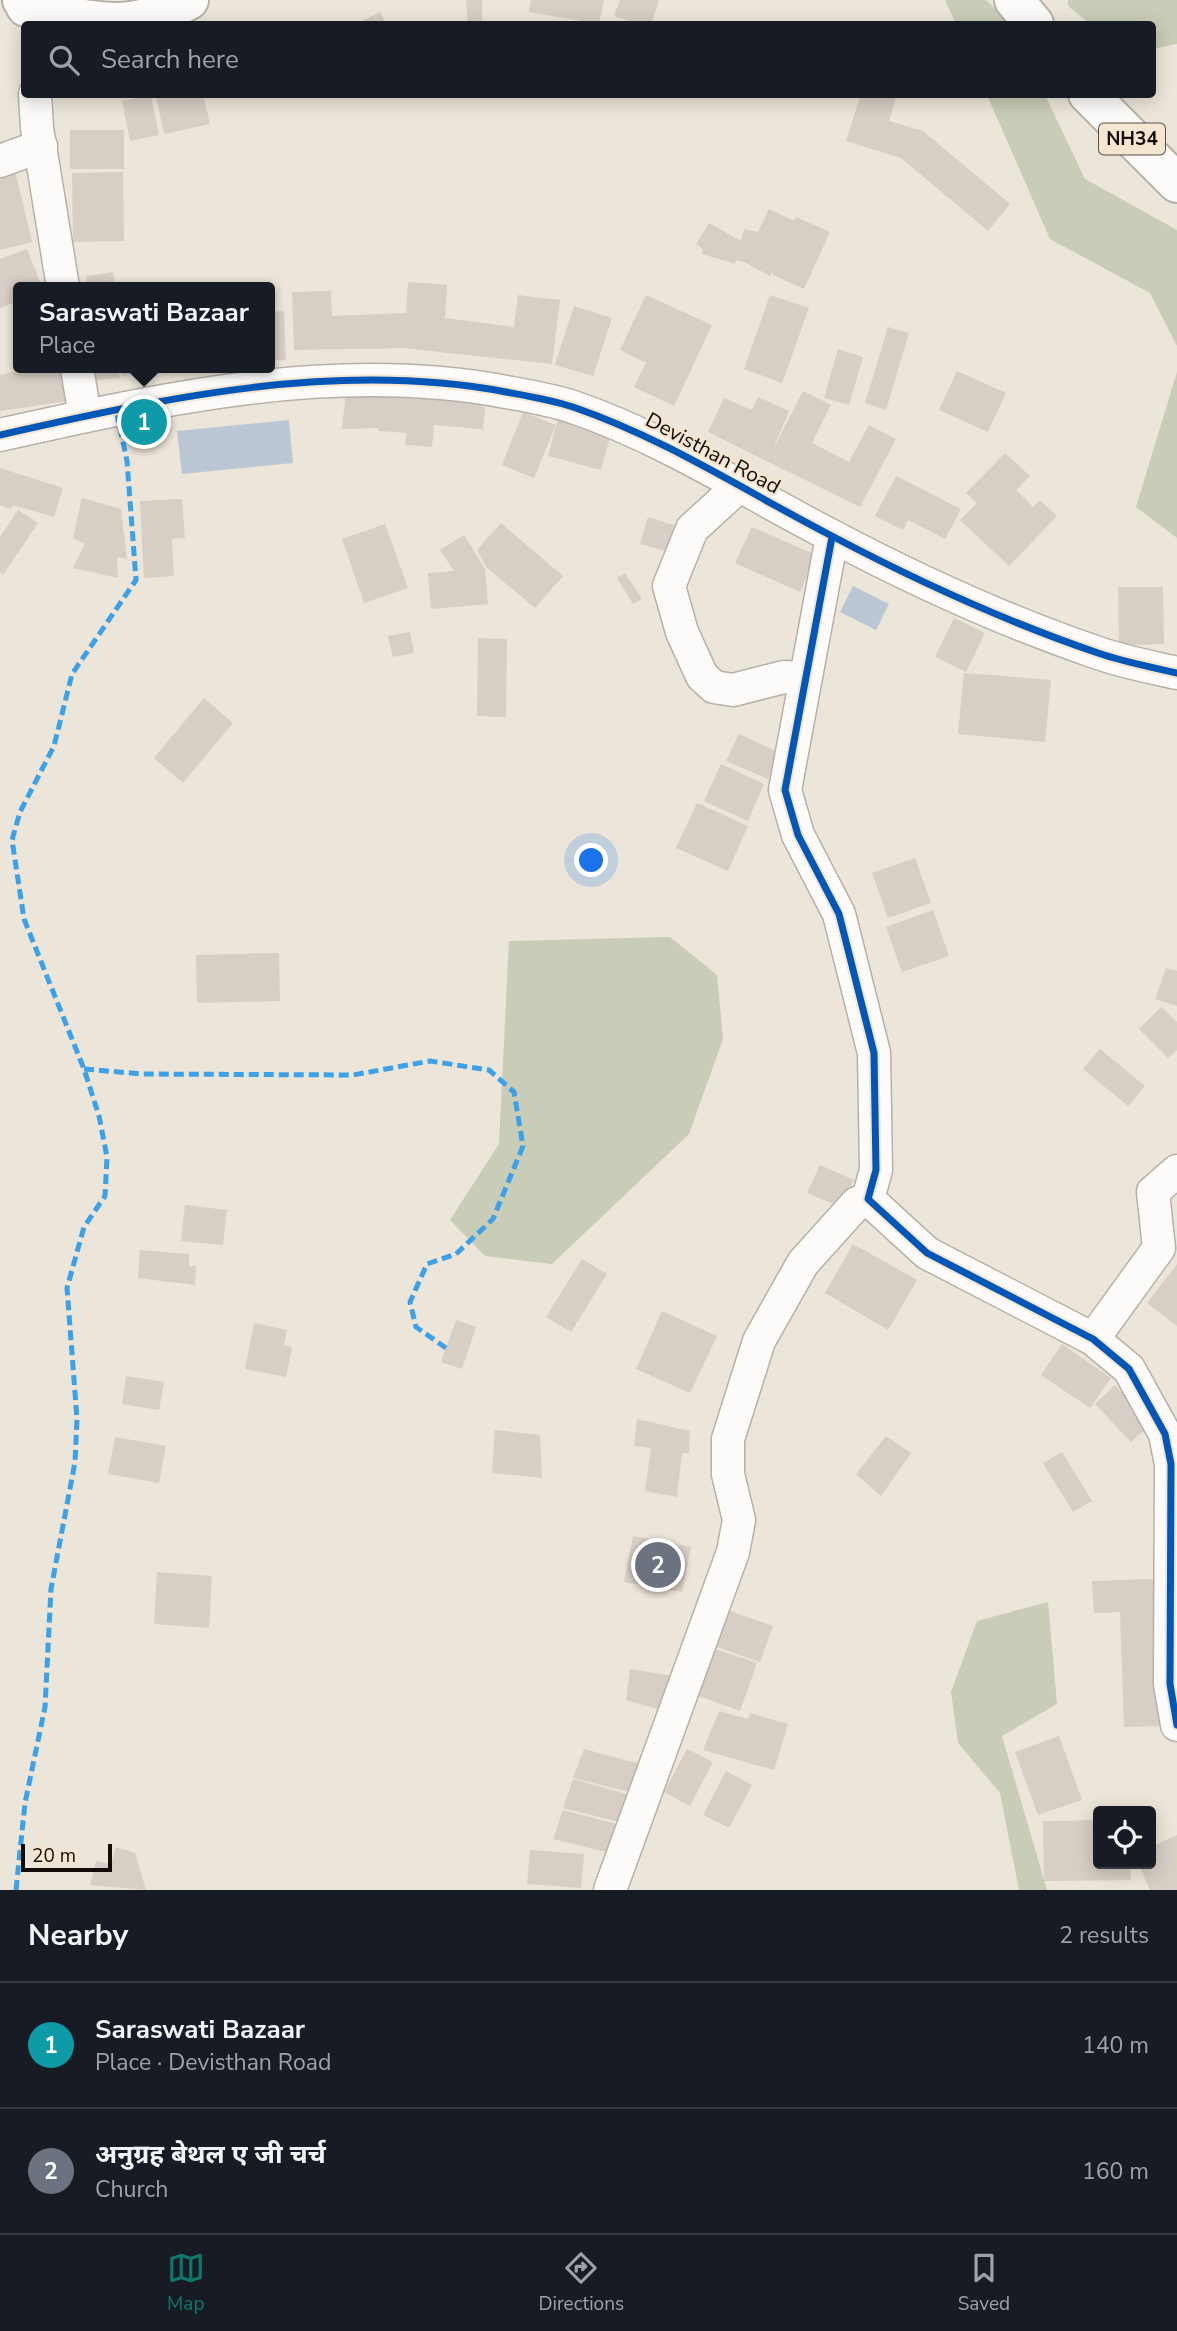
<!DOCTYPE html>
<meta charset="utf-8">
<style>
body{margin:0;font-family:"Nunito Sans","Noto Sans Devanagari",sans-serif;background:#242831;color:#f1f3f6}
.controls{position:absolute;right:21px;bottom:21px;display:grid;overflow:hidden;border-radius:7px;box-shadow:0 4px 18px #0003}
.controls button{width:63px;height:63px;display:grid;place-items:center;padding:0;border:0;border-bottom:2px solid #363941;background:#171b24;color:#f1f3f6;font:35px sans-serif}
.scale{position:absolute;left:21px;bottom:18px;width:91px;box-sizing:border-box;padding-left:7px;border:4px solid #120d06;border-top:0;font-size:19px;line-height:24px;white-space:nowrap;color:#120d06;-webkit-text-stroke:5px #f4e6d1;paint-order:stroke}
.you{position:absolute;left:592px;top:861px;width:24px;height:24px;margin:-18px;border:5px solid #fff;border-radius:50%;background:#1a73e8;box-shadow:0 0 0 10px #1a73e833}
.badge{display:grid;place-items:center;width:46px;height:46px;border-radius:50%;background:#0f766e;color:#fff;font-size:23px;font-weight:700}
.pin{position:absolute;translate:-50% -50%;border:4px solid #fff;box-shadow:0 2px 7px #0006}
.popup{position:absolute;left:13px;top:282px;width:262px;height:91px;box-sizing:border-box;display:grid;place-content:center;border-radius:7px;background:#171b24;filter:drop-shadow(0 2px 5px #0005);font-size:23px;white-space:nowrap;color:#9ea1a6}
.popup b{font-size:26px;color:#f1f3f6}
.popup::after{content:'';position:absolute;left:50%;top:100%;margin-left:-14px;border:14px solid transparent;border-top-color:#171b24}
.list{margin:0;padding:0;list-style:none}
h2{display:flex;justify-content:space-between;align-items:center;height:91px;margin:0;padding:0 28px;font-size:30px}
h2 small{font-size:23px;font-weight:400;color:#9ea1a6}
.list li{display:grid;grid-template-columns:46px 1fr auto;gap:21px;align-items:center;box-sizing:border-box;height:126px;padding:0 28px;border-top:2px solid #363941}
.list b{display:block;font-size:26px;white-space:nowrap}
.list p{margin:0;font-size:23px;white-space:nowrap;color:#9ea1a6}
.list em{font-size:23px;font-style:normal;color:#9ea1a6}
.icon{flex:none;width:38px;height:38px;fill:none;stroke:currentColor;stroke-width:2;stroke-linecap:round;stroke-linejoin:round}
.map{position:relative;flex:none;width:1177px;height:1890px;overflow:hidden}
.search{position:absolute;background:#171b24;box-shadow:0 4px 18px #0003;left:21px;right:21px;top:21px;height:77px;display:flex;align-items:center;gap:18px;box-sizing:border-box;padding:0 24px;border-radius:7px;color:#9ea1a6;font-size:26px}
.sheet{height:343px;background:#171b24}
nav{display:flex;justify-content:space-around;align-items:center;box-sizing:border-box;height:98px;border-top:2px solid #363941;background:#171b24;font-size:19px;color:#9ea1a6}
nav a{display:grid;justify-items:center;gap:4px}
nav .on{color:#0f766e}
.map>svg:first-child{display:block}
.forest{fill:#c9ccb6}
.water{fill:#bcc7d6}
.building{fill:#d7cec5}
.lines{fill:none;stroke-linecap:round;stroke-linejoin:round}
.minor-casing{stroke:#b6b1a8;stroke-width:35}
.highway-casing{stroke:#b6b1a8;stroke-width:42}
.minor{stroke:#fcfbf9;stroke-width:32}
.highway{stroke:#fcfbf9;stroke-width:38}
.quiet{stroke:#3da1e9;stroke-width:5;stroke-dasharray:10 5;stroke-linecap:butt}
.cycleway-casing{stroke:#f4e6d1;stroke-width:11}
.cycleway{stroke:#0057b8;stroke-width:7}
.labels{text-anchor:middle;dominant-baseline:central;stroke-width:5;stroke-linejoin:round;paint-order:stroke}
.shield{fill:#f4e6d1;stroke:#564e43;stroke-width:2}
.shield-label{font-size:19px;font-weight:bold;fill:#120d06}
.street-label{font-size:21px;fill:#120d06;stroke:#f4e6d1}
</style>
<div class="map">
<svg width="1177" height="1890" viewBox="0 0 1177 1890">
<rect width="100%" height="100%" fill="#ece5d9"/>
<g class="forest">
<path d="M945,0h41l25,24h-55z"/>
<path d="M1068,0h109v44l-24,5 -1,-25h-62l-22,-18z"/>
<path d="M987,95h58l40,84 92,51v116l-27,-53 -100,-54z"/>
<path d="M1177,372v166l-41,-31z"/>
<path d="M670,937l47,38 6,64 -34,95 -137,130 -67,-8 -35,-36 49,-76 10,-203z"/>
<path d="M1048,1602l9,102 -55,32 45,154h-28l-19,-97 -42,-50 -7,-51 26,-71z"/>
</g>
<g class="water">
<path d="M289,420l4,43 -111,11 -5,-43z"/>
<path d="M853,586l36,18 -13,26 -36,-18z"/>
</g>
<g class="building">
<path d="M466,0h16v24h-14z"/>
<path d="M531,0h73l-5,24 -70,-12z"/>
<path d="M620,0h39l-8,24h-12l-25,-8z"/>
<path d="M380,12l6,12h-30z"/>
<path d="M164,94h39l7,30 -46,10 -8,-38z"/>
<path d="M861,94h36l-8,27 34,10 87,73 -22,27 -87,-73 -55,-17z"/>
<path d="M151,95l8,40 -29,6 -8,-40z"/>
<rect x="70" y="130" width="54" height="39"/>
<path d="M13,162l19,80 -32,8v-84z"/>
<path d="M123,172l1,69 -51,1 -1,-69z"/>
<path d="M769,209l25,12 2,-4 34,15 -26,57 -31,-14 -1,-4 -2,5 -26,-14 -8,-2 -1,4 -33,-10 1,-5 -7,-5 13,-21 32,18 3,-12 14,3z"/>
<path d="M27,249l15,38h-24v14l-18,7v-49z"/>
<path d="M113,272l2,15h-27l-2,-11z"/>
<path d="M408,282l39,3 -2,33 69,9 4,-32 42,5 -8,64 -149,-16 -109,2 -2,-58 39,-1 1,25 74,-3z"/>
<path d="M646,295l66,30 -38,81 -40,-19 12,-24 -26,-13z"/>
<path d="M770,295l39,13 -27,75 -38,-14z"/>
<path d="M574,306l38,12 -19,58 -38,-11z"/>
<path d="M284,311l2,49h-16v-48z"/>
<path d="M888,327l21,6 -23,77 -21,-7z"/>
<path d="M838,349l25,8 -14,48 -25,-7z"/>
<path d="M32,368h31l5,33 -68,10v-36z"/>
<path d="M94,368h24l2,10 -24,2z"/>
<path d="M121,368h52v1l-51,7z"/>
<path d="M957,371l49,22 -18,39 -49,-22z"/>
<path d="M346,391l140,6 -3,32 -49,-4 -2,22 -27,-2 2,-12 -29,-2v-3l-36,1z"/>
<path d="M803,391l28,14 -19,38 37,19 20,-37 27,14 -36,68 -152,-75 16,-34 28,12 6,-13 31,14 -17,41z"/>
<path d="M523,412l33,13 -22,53 -32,-13z"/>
<path d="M559,415l53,15 -11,40 -53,-14z"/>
<path d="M1005,453l25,23 -14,14 17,17 7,-7 17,16 -48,50 -49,-46 17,-17 -11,-10z"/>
<path d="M0,468l63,20 -9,29 -41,-12 -2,4 -11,-4z"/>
<path d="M896,476l65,33 -16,30 -37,-19 -5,10 -28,-14z"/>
<path d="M82,498l39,11 6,50 -10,-2 1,21 -45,-10 12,-24 -12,-6z"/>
<path d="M182,499l3,39 -13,1 2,37 -30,2 -4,-77z"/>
<path d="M18,510l20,13 -35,52 -3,-3v-35z"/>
<path d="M648,517l32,10 -7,26 -33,-9z"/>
<path d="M501,523l62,53 -28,32 -48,-40 -10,-18z"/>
<path d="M385,524l23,64 -44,15 -22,-64z"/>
<path d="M752,527l64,28 -16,37 -65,-29z"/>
<path d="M464,535l21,34 3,35 -57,5 -3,-36 26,-2 -14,-21z"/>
<path d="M625,573l17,26 -9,5 -16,-26z"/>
<path d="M1118,587h45l1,57 -45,1z"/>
<path d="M954,618l31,15 -19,39 -31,-15z"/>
<path d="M410,632l4,21 -21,4 -5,-21z"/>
<path d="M478,638l29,1 -1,78 -29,-1z"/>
<path d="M964,673l87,7 -6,62 -87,-8z"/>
<path d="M204,698l29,25 -50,60 -29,-25z"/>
<path d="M739,734l41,19 -12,26 -42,-18z"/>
<path d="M721,764l43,20 -16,37 -44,-20z"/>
<path d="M697,803l51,23 -20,45 -52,-23z"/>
<path d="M915,858l16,45 -43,15 -16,-45z"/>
<path d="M933,910l16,46 -47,16 -16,-45z"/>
<path d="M279,953l1,48 -83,2 -1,-48z"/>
<path d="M1166,968l11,3v35l-22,-7z"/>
<path d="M1161,1007l16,15v28l-9,8 -29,-29z"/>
<path d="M1100,1049l45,37 -17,20 -45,-37z"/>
<path d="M820,1165l34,15 -13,27 -34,-14z"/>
<path d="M185,1205l42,5 -4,35 -42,-4z"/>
<path d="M853,1244l64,36 -29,50 -63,-37z"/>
<path d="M140,1250l49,4v12h7l-1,19 -57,-7z"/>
<path d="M582,1259l25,15 -36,58 -25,-15z"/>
<path d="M1177,1264v62l-30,-23z"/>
<path d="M662,1311l55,25 -27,57 -54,-24z"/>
<path d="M456,1320l20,7 -14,42 -21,-7z"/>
<path d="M254,1323l33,7 -3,15 8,2 -6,30 -41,-8z"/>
<path d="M1062,1344l49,34 -21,30 -49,-33z"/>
<path d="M126,1376l38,6 -5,28 -37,-6z"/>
<path d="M1115,1385l36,39 -20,18 -36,-38z"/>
<path d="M637,1419l53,12 -1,22h-7l-5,44 -32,-6 6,-43 -17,-2z"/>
<path d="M495,1430l45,5 2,43 -50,-5z"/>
<path d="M886,1436l25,17 -30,43 -25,-22z"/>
<path d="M115,1437l51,9 -7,37 -51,-9z"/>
<path d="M1062,1452l30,49 -19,11 -30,-49z"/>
<path d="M633,1536l58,11 -9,45 -58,-10z"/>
<path d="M157,1572l55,4 -3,52 -55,-4z"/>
<path d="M1156,1579l5,147 -37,1 -4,-115 -26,1 -2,-32z"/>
<path d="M730,1611l43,15 -13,36 -43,-15z"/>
<path d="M706,1646l51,17 -17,48 -50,-18z"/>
<path d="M630,1669l49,8 -11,35 -42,-12z"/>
<path d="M719,1711l29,8 2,-6 38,11 -14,46 -71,-20z"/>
<path d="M1059,1736l23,64 -44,15 -23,-63z"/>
<path d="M584,1749l56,15 -10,28 -57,-14z"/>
<path d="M687,1749l26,13 -23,44 -26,-14z"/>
<path d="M726,1771l26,14 -23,43 -26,-13z"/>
<path d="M573,1779l57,16 -10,27 -57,-14z"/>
<path d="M563,1810l57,15 -10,28 -57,-14z"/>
<path d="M1098,1820v44h32l1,16 -87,1 -1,-60z"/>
<path d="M1177,1835v55h-27l-11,-26h12v-17z"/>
<path d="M116,1847l19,6 11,37 -56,-5 6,-24 15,3z"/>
<path d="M530,1850l54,4 -3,34 -54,-4z"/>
</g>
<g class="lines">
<g class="minor-casing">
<g id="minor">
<path d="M35,94l2,34 26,159"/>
<path d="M0,161l41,-15"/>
<path d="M77,368l8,48"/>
<path d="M0,435c165,-37 337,-75 506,-43 22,4 46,8 67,15 91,31 172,84 257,128 85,45 177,87 268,118 26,9 53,14 79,20"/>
<path d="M739,486l-47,43 -23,57 13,46 20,44 12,11 19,3 51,-13 20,1"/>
<path d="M832,537l-47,253 13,45 41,79 35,139 2,117 -8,29 59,54 166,86 36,30 36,65 6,30 -1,220 7,41"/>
<path d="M1093,1339l66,-91 -6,-56 24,-21"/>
<path d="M610,1890l123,-338 6,-32 -11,-46v-35l31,-98 44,-78 54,-60 11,-4"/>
</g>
</g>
<g class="highway-casing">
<g id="highway">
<path d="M22,0l4,7c66,13 100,29 163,-7"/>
<path d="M1014,0l20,24"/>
<path d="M1088,94l89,89"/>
</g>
</g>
<use href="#minor" class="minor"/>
<use href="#highway" class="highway"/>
<g class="quiet">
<path d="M84,1069l58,5 211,1 77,-14 59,9 25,22 9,54 -30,73 -37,35 -29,10 -17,38 6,25 30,21"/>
<path d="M16,1890l9,-87 20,-96 6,-118 24,-127 2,-43 -10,-131 17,-61 21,-31 2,-39 -8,-41 -15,-47 -60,-150 -12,-79 8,-28 34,-66 18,-72 64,-94 -9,-119 -11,-51"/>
</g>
<g class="cycleway-casing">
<g id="cycleway">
<path d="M0,435c165,-37 337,-75 506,-43 22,4 46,8 67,15 91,31 172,84 257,128 85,45 177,87 268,118 26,9 53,14 79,20"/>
<path d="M832,537l-47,253 13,45 41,79 35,139 2,117 -8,29 59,54 166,86 36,30 36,65 6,30 -1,220 7,41"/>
</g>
</g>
<use href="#cycleway" class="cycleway"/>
</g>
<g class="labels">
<rect class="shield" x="1099" y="123.5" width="66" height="31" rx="5"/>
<g class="shield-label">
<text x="1132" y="139">NH34</text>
</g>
<g class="street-label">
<text transform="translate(713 453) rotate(28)">Devisthan Road</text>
</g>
</g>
</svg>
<div class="controls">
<button><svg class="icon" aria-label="locate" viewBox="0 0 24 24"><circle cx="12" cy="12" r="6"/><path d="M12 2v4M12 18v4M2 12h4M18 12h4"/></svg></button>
</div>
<div class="scale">20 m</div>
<div class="you"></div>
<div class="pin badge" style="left:144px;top:422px;background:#0f9aa8">1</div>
<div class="popup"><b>Saraswati Bazaar</b>Place</div>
<div class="pin badge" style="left:658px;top:1565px;background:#6b7280">2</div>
<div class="search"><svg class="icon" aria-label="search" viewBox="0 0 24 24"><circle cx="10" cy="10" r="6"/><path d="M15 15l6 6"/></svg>Search here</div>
</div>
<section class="sheet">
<h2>Nearby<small>2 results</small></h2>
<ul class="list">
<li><span class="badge" style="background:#0f9aa8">1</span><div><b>Saraswati Bazaar</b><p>Place · Devisthan Road</p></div><em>140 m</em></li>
<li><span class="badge" style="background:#6b7280">2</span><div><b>अनुग्रह बेथल ए जी चर्च</b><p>Church</p></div><em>160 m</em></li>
</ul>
</section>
<nav>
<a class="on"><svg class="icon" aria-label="map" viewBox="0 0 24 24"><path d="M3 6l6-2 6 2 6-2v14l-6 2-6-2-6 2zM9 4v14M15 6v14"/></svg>Map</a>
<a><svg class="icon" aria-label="directions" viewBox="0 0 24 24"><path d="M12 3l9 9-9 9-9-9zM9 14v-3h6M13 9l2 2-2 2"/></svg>Directions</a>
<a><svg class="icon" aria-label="saved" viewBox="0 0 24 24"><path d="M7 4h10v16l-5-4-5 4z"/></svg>Saved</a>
</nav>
